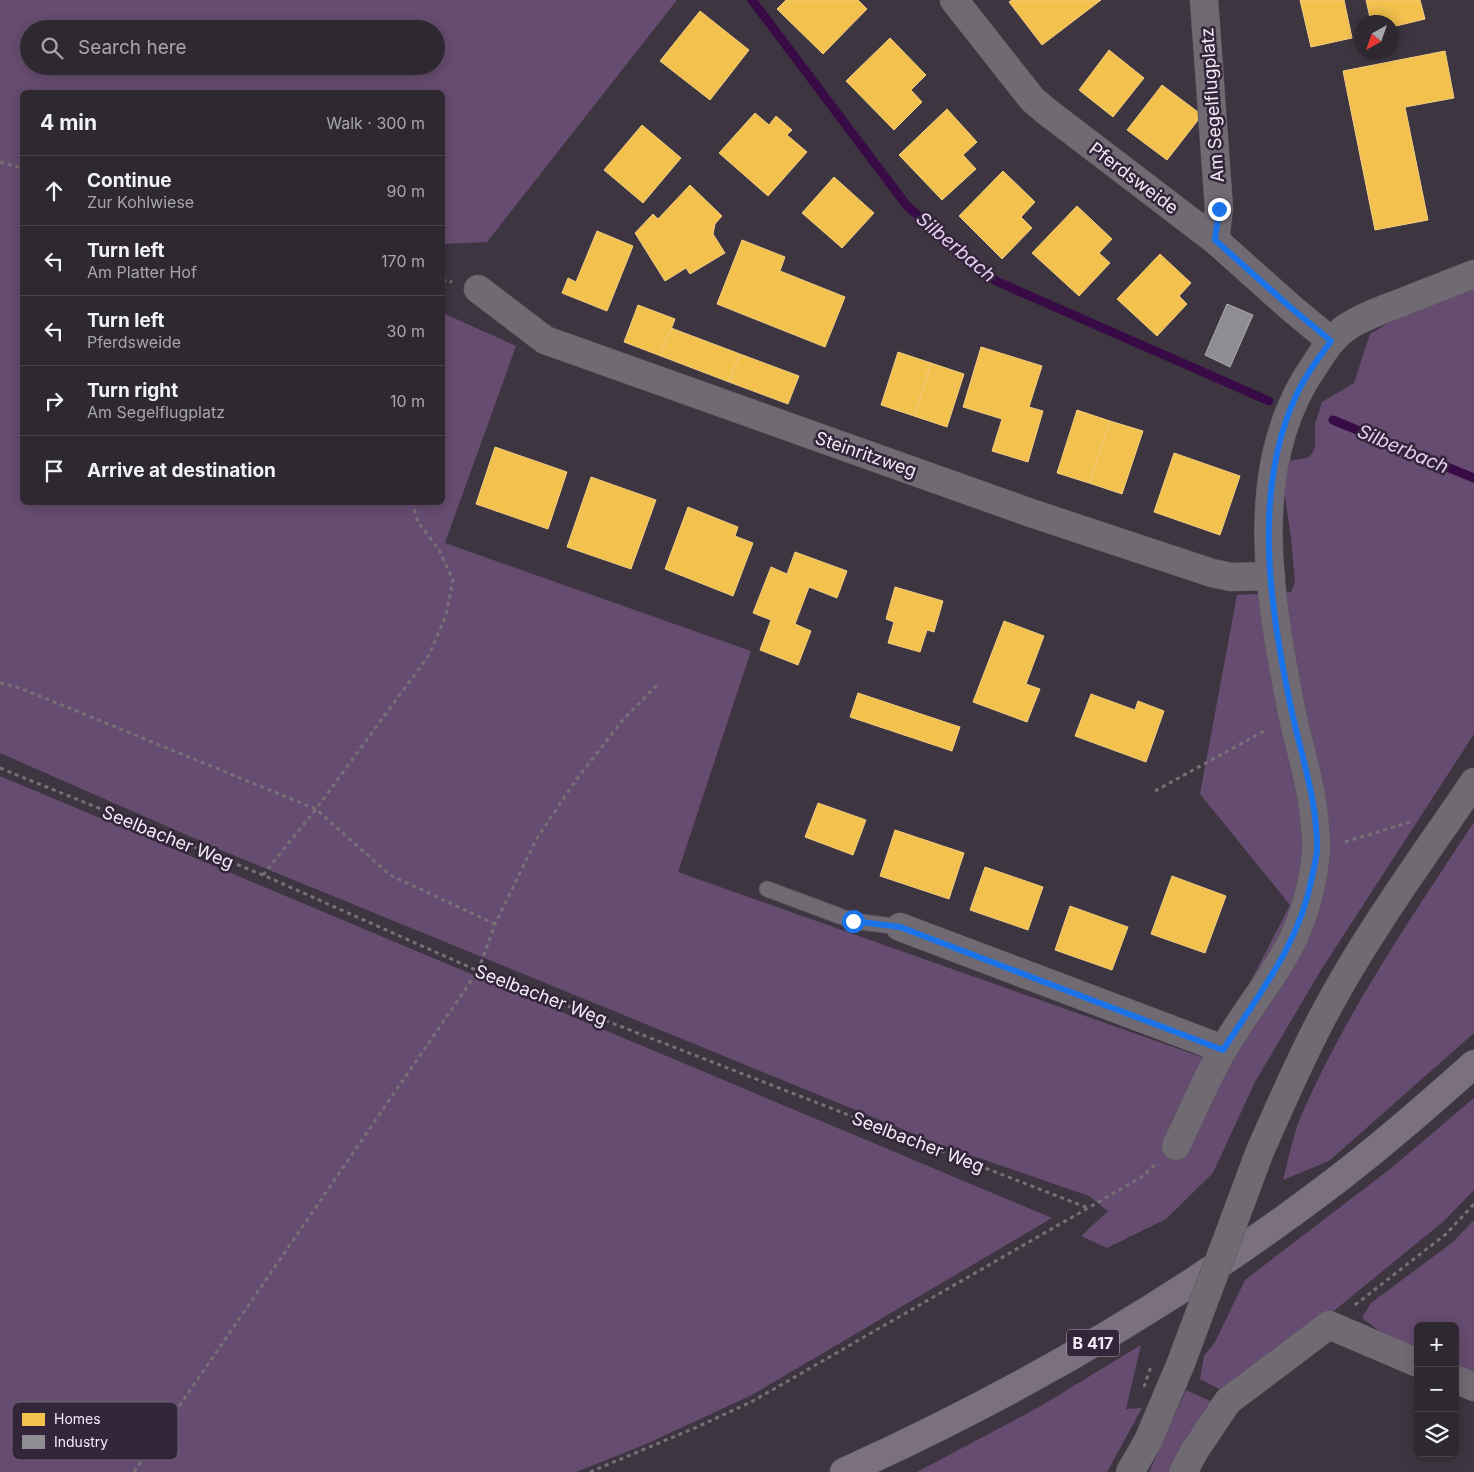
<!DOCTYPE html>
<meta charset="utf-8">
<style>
body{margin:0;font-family:Inter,sans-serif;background:#363038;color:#f1f3f6}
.controls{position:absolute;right:15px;bottom:15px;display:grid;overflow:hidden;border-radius:8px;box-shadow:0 2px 12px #0003}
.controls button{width:45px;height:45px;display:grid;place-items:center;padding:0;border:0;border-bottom:1px solid #49444c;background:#2e2830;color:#f1f3f6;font:25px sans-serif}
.compass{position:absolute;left:1354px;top:15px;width:45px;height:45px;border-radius:50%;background:#2e2830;box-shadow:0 2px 12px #0003;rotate:220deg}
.stop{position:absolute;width:15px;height:15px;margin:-11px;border:4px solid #1a73e8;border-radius:50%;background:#fff}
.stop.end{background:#1a73e8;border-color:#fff;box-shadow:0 1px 5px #0008}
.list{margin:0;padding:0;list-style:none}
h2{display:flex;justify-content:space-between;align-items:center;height:65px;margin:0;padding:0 20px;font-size:21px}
h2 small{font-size:16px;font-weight:400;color:#a7a6ab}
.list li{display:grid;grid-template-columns:32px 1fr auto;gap:15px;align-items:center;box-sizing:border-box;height:70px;padding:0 20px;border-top:1px solid #49444c}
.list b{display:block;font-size:19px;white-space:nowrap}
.list p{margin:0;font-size:16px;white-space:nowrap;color:#a7a6ab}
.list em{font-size:16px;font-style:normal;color:#a7a6ab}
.icon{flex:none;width:28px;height:28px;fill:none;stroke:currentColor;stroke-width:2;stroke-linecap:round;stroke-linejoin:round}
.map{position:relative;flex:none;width:1474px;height:1472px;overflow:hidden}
.search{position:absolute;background:#2e2830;box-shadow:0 2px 12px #0003;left:20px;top:20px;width:425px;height:55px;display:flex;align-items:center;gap:12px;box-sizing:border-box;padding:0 18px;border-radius:28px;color:#a7a6ab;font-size:19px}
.panel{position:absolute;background:#2e2830;box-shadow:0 2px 12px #0003;left:20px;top:90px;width:425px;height:415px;border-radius:8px}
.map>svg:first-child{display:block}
.green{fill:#664c70;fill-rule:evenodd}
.homes{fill:#f2c14e;stroke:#f2cd81}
.industry{fill:#8d8d92;stroke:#aca9b0}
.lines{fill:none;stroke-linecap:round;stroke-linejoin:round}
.stream{stroke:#380a46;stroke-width:9}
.service-casing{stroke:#5a535d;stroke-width:17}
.minor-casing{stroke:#5a535d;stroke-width:29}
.tertiary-casing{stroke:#5a535d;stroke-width:29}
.primary-casing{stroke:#5a535d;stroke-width:29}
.path{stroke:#767178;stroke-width:3;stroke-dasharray:4 4;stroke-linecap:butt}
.service{stroke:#706a73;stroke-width:15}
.minor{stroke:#706a73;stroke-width:28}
.tertiary{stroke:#706a73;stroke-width:28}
.primary{stroke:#7a707e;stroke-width:28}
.tertiary-bridge-casing{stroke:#5a535d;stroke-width:29;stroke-linecap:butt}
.path-bridge{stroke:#767178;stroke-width:3;stroke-dasharray:4 4;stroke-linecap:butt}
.tertiary-bridge{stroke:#706a73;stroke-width:28}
.route{stroke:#1a73e8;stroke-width:6}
.labels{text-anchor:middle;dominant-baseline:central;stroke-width:5;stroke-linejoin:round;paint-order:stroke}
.shield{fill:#34263a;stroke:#baafbe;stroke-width:1}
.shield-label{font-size:16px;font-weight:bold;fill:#f3eaf7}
.street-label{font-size:18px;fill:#f3eaf7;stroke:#34263a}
.water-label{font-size:19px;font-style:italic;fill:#e8cef4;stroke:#34263a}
.key{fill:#34263a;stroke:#6d6173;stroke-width:1}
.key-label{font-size:14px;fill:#f3eaf7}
</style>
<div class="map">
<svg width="1474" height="1472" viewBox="0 0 1474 1472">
<rect width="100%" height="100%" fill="#3d3540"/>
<g class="green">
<path d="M0,0h677l-190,242 -44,2 -1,-152h-420v410h420l1,-197 2,9 71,32 -71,197 306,108 -73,221 532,188 80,-155 -90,-111 37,-199 54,-3 4,-10 -4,-44 -8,-55 4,-22 20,-3 5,-4 3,-8v-22l7,-22 32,-19 16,-49 27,-16 77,-32v448l-153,236 -66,112 -42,91 -47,46 -59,29 -26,-12 27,-25 -19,-15 -148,-51 -718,-294 -223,-98zM29,29h407v37h-407z"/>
<path d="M0,776l1052,442 -300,177 -108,50 -68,27h-576z"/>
<path d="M1474,822v211l-145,128 -46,19c5,-19 9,-40 16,-59 45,-106 112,-203 175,-299z"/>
<path d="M1474,1098v92l-30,31 -109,89 -112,81 -23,-12 4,-23 11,-14 30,-62 145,-111z"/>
<path d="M1474,1220v153l-19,-8v-39h-37v23l-33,-14 -23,-17 9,-15 82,-61z"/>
<path d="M1141,1345l-15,64 16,-1 -35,64h-190l122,-65z"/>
<path d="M1186,1390l31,14 -41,68h-27z"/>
</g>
<g class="homes">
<path d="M786,0h72l9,9 -44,45 -46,-45z"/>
<path d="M1012,0h89l-59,45 -33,-43z"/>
<path d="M1300,0h44l8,38 -41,9z"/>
<path d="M1366,0h54l5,19 -33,8v-5h-21z"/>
<path d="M700,11l49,39 -39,50 -50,-39z"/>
<path d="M890,38l36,37 -15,15 11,12 -28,28 -48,-49z"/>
<path d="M1109,50l35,28 -31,39 -34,-27z"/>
<path d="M1445,51l9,47 -49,9 23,113 -53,10 -32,-159z"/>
<path d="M1162,85l40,30 -35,45 -40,-30z"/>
<path d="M947,109l30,33 -14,13 13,14 -34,31 -43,-45z"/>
<path d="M755,113l14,12 7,-9 16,14 -5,5 20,17 -39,44 -49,-43z"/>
<path d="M642,125l39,33 -38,45 -39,-33z"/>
<path d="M1003,171l32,31 -14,15 11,11 -30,31 -43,-43z"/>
<path d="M834,177l40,36 -32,35 -40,-35z"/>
<path d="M690,185l32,31 -7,8 -2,10 12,19 -35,21 -4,-6 -21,13 -30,-48 18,-19 5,5z"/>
<path d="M1077,206l35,33 -13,14 11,10 -31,33 -47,-43z"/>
<path d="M597,231l36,15 -26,65 -45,-18 6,-15 8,4z"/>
<path d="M742,240l43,17 -5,14 65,26 -20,50 -108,-43z"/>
<path d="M1160,254l31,29 -12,13 8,8 -30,32 -40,-37z"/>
<path d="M638,305l37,14 -14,37 -37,-14z"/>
<path d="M671,328l69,26 -11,28 -68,-26z"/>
<path d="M981,347l61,19 -13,41 14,4 -15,51 -36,-11 10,-32 -39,-12z"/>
<path d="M898,352l33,11 -17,53 -33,-11z"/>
<path d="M740,354l59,22 -11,28 -59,-22z"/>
<path d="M931,363l33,11 -17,53 -33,-11z"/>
<path d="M1077,410l33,11 -21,62 -32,-10z"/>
<path d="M1110,421l33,10 -21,63 -33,-11z"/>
<path d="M495,447l72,25 -19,57 -72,-25z"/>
<path d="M1174,453l66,23 -20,59 -66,-23z"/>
<path d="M591,477l65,23 -25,69 -64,-22z"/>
<path d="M688,507l50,20 -3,9 18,7 -20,53 -68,-27z"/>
<path d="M795,552l52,19 -10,27 -28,-11 -14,37 16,7 -13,34 -38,-15 11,-30 -18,-7 18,-46 16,7z"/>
<path d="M895,587l48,14 -9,31 -7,-2 -7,22 -32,-9 6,-21 -8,-3z"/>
<path d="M1004,621l40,15 -18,48 14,5 -13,33 -54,-20z"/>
<path d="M858,693l102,34 -8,24 -102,-34z"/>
<path d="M1091,694l44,16 3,-9 26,10 -18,51 -71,-26z"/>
<path d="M818,803l48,17 -13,35 -48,-18z"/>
<path d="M895,830l69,23 -15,46 -69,-23z"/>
<path d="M985,867l58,20 -15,43 -58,-20z"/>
<path d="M1172,876l54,20 -21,57 -54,-19z"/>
<path d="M1070,906l58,21 -16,43 -57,-20z"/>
</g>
<path class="industry" d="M1227,304l26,11 -23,52 -25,-12z"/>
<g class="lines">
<g class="stream">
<path d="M752,0l155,206 89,75 273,120"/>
<path d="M1333,420l141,58"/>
</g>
<g class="service-casing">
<path id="service" d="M767,889l86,32 47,6"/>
</g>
<g class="minor-casing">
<g id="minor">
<path d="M954,0l78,99 14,12 169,129 75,67 41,34"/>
<path d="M1204,0l15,209 -4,31"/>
<path d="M478,289l67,51 483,172 184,61 19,4 40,-1"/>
<path d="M900,927l323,122"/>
<path d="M1176,1146c16,-32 29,-66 47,-96 22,-39 52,-73 71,-113 12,-26 19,-55 22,-84 1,-8 0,-17 -1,-25 -2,-39 -15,-77 -23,-115 -22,-112 -48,-246 22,-347 10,-15 18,-29 33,-39 17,-11 37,-18 56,-25 23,-9 47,-19 71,-28"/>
<path d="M1455,1379l19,8"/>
<path d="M1183,1472l12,-22 33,-49 101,-76 89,38"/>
</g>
</g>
<g class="tertiary-casing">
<g id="tertiary">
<path d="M1260,1151c22,-49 42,-97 68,-144 42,-78 96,-151 146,-225"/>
<path d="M1130,1472l18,-31 33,-78"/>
</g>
</g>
<g class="primary-casing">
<path id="primary" d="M844,1472c170,-77 333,-171 482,-284 51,-38 100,-81 148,-124"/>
</g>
<g class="path">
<path d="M0,162l22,6"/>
<path d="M442,280l10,2"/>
<path d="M0,683l20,5 296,121 74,66 105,49"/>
<path d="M0,768l263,107 215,96 610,237"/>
<path d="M1155,791l111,-61"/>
<path d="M1345,842l65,-20"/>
<path d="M263,875l53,-66 113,-154 17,-40 7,-35 -14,-30 -21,-28 -6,-20"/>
<path d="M1355,1305l91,-71 28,-30"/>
<path d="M134,1472l344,-501 17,-47 42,-86 39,-58 46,-59 35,-36"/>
<path d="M590,1472l107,-45 56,-26 387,-223 15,-13"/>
</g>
<use href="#service" class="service"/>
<use href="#minor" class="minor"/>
<use href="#tertiary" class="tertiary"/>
<use href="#primary" class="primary"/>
<g class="tertiary-bridge-casing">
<path id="tertiary-bridge" d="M1181,1363l79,-212"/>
</g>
<path class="path-bridge" d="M1144,1387l7,-21"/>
<use href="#tertiary-bridge" class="tertiary-bridge"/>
</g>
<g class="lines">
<path class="route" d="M853,921l47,6 323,123c36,-56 77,-107 89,-173 2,-9 4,-18 5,-26 1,-46 -14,-90 -24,-134 -22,-100 -42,-222 2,-319 9,-21 23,-39 36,-57l-41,-34 -75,-67 4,-31"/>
</g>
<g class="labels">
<rect class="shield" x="1067" y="1329.5" width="52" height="27" rx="4"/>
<g class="shield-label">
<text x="1093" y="1343">B 417</text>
</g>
<g class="street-label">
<text transform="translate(1212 105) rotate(-94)">Am Segelflugplatz</text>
<text transform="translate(1134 178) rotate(37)">Pferdsweide</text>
<text transform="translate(866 454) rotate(19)">Steinritzweg</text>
<text transform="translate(168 837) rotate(22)">Seelbacher Weg</text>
<text transform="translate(541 995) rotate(21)">Seelbacher Weg</text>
<text transform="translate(918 1142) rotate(21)">Seelbacher Weg</text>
</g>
<g class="water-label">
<text transform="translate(956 247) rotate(40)">Silberbach</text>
<text transform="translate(1403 449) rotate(23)">Silberbach</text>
</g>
</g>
<rect x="12" y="1402" width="166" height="58" rx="8" class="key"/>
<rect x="22" y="1413" width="23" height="13" fill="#f2c14e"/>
<rect x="22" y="1435" width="23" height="14" fill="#8d8d92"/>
<g class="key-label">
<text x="54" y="1424">Homes</text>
<text x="54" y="1447">Industry</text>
</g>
</svg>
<div class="controls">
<button>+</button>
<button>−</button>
<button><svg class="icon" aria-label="layers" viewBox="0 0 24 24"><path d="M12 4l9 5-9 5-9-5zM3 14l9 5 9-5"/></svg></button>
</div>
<svg class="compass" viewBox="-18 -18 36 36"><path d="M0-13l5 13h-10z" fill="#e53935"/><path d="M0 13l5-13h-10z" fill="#a7a6ab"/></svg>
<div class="stop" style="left:853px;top:921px"></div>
<div class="stop end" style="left:1219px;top:209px"></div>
<div class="search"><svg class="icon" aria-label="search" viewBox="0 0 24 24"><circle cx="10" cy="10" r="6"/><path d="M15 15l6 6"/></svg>Search here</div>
<section class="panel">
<h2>4 min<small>Walk · 300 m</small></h2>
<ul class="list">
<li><svg class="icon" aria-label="ahead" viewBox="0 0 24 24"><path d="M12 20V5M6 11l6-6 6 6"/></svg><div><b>Continue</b><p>Zur Kohlwiese</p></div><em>90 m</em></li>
<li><svg class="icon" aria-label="left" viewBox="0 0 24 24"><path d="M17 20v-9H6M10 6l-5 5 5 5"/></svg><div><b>Turn left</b><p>Am Platter Hof</p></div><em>170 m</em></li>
<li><svg class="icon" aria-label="left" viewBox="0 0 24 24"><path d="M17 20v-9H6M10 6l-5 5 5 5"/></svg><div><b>Turn left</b><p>Pferdsweide</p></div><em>30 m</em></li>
<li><svg class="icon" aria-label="right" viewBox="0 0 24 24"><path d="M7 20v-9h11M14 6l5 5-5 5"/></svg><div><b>Turn right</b><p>Am Segelflugplatz</p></div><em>10 m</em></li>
<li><svg class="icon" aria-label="arrive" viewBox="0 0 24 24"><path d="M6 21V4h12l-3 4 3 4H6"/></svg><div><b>Arrive at destination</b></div></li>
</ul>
</section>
</div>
